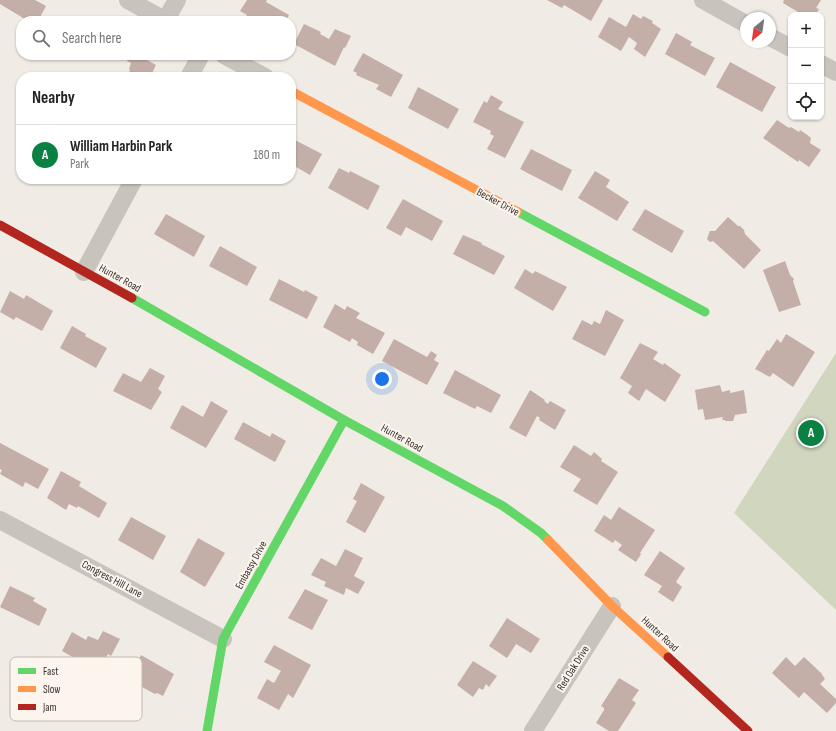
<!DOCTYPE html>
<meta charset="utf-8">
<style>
body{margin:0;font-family:"Sofia Sans Condensed",sans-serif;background:#f6f6f6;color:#222}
.controls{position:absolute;right:12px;top:12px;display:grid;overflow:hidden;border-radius:8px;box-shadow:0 1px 3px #0004}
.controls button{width:36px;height:36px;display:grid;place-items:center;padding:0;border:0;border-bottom:1px solid #e0e0e0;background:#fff;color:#222;font:20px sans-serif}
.compass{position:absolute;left:740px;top:12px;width:36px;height:36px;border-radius:50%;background:#fff;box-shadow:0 1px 3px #0004;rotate:209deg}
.you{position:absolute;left:382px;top:379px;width:14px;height:14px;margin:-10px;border:3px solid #fff;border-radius:50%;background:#1a73e8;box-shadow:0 0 0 6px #1a73e833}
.badge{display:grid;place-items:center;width:26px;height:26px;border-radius:50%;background:#0b8043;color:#fff;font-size:13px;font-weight:700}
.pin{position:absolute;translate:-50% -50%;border:2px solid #fff;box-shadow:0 1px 4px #0006}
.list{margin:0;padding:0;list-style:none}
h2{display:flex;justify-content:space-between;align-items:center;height:52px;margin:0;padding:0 16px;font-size:17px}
h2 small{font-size:13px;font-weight:400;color:#767676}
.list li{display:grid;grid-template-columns:26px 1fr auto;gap:12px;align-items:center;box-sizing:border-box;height:60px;padding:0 16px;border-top:1px solid #e0e0e0}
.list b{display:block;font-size:15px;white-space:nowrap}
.list p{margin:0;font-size:13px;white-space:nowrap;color:#767676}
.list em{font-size:13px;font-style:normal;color:#767676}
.icon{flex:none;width:22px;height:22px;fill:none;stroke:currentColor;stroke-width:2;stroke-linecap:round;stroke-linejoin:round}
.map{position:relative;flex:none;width:836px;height:731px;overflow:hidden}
.search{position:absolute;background:#fff;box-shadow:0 1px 3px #0004;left:16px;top:16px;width:280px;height:44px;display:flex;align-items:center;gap:10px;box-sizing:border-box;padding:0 14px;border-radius:16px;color:#767676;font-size:15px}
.panel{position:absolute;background:#fff;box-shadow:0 1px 3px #0004;left:16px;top:72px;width:280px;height:112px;border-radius:16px}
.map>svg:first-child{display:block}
.green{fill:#d1d6bf}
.building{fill:#c3afa7}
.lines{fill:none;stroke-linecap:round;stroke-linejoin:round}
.street{stroke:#c9c3be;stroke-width:18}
.fast{stroke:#63d668;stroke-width:9}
.slow{stroke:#ff974d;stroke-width:9}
.jam{stroke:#b3261e;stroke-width:9}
.labels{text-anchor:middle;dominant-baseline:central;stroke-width:4;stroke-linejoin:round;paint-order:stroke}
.street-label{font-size:11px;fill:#3b302b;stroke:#fbf5ee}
.key{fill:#fbf5ee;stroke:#c1bab4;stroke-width:1}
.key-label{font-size:11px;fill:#3b302b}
</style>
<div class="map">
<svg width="836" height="731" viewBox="0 0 836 731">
<rect width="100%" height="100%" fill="#f0ebe5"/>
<path class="green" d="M836,353v257l-102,-97z"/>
<g class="building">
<path d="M0,0h35l11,6 -8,15h-10l-28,-17z"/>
<path d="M247,0h20l-1,2 23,13 -3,6h-34l-7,-3 2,-3 -7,-4z"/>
<path d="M547,0h56l-12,21 -27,-16 -2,3z"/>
<path d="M784,0h37l-5,8 3,1 -3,6h-13l-20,-12z"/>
<path d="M633,14l8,5 2,-3 10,5 -1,2 9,6 -16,28 -11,-8 3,-6 -8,-6 -8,14 -23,-14 11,-20 17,10z"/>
<path d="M66,16l9,5h-12z"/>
<path d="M304,24l17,8 -1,2 9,5 6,-10 16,7 -6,12 -1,-1 -9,19 -41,-22z"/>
<path d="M676,33l16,9 -2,3 25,13 -10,18 -40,-22z"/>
<path d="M363,53l40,22 -12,22 -15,-8 3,-4 -23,-10 1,-2 -4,-2z"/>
<path d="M130,55h8l18,10 -6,12h-23l3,-7 -1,-1 2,-6 -4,-2z"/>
<path d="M730,62l46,25 -14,25 -46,-25z"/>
<path d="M418,87l41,22 -11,20 -40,-21z"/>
<path d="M491,95l12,7 -5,7 26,13 -19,36 -18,-9 7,-13 -4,-2 1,-3 -18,-9 11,-21 3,2z"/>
<path d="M777,120l12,8 2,-1 8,5 1,-2 6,4 5,4 -1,5 11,7 -12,17 -10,-7 -1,2 -35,-24z"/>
<path d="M291,138l31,16 -12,21 -19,-11z"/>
<path d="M531,149l41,21 -10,21 -42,-22z"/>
<path d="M339,168l10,5 1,-2 30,15 -12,24 -40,-22z"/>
<path d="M595,171l15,9 -4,7 23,15 -12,19 -39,-23z"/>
<path d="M403,199l40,22 -11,20 -26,-14 -5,9 -15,-8z"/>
<path d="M645,209l39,22 -12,22 -40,-23z"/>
<path d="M166,214l39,22 -11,21 -40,-23z"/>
<path d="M728,217l10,9h2l4,4 1,4 16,16 -17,19 -31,-28 -3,1 -3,-3 3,-8h5z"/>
<path d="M463,235l19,8 -1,1 24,12 -11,19 -41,-21z"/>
<path d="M220,246l37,21 -10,19 -38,-20z"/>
<path d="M785,261l5,14 4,4 -1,2 8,24 -22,7 -16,-42z"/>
<path d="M525,269l8,5 2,-3 32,16 -14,24 -39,-23z"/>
<path d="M279,279l25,13 1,-2 13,7 -11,22 -38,-19z"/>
<path d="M10,291l14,8 2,-4 27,16 -11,20 -26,-14 -2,3 -14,-8z"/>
<path d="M335,304l10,6 2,-4 13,7 -4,5 29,15 -12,21 -16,-9 1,-3 -6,-4 -2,4 -27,-15z"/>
<path d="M606,310l18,10 -19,36 -33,-17 10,-19 10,5 2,-4 6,3z"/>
<path d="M72,326l14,8 -1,2 22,12 -11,20 -36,-20z"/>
<path d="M786,334l29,18 -22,35 -20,-14 -3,4 -15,-8 12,-19 2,1 8,-12 4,4z"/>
<path d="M394,339l33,18 4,-6 6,4 -3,5 5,3 -12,22 -45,-24z"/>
<path d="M640,343l18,9 -5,7 10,6 1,-2 17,12 -16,27 -19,-13 -7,12 -11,-8 4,-7 -12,-8z"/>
<path d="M150,368l15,8 -7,13 4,3 -11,18 -38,-19 10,-18 18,9z"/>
<path d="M455,370l46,25 -10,18 -14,-7 -2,3 -32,-16z"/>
<path d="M720,385l2,7 8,-2v3l14,-3 3,23 -12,2 -2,6h-8v-1h-3l1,-3 -18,3 -2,-11 -5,1 -3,-20z"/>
<path d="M530,390l15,10 -1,1 4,3 2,-3 16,9 -11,20 -16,-10 1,-2 -3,-2 -11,21 -17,-9z"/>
<path d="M211,401l17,10 -22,37 -36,-20 12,-23 21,12z"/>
<path d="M243,422l27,15 2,-4 14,8 -11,21 -41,-23z"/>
<path d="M0,443l49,26 -11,20 -13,-7 -2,5 -23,-13 2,-4 -2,-1z"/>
<path d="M574,445l17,11 3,-4 8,7 -1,2 17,11 -21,33 -24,-14 8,-12 -21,-12z"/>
<path d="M61,471l20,11 -2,4 28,17 -8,15 -21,-12 -1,2 -8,-4 -3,6 -19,-12z"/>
<path d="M361,483l24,14 -20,36 -19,-11 11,-21 -4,-2z"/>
<path d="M619,507l36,23 -15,23 1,1 -5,8 -18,-12 4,-5 -7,-5 -2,3 -19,-12 10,-16 7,5z"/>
<path d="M131,517l35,19 -13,24 -35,-20z"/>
<path d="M198,538l27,15 -20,34 -25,-15z"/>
<path d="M345,549l18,9 -9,18 11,6 -7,12 -12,-6 -2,7 -20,-9 2,-4 -15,-7 10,-17 15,8z"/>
<path d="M660,551l25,17 -9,14 6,5 -9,15 -15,-10 4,-6 -18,-11z"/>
<path d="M10,586l25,12 -2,3 14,8 -8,17 -39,-19z"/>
<path d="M305,589l23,11 -16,30 -24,-12z"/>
<path d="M507,618l33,21 -9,14 -15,-9 -9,14 -18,-12z"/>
<path d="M103,631l17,8 -9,17 -3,-2 -9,18 -37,-21 10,-19 14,8 2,-4 10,4z"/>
<path d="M274,645l37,20 -18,33 -5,-4 -9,16 -22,-12 10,-19 7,4 7,-12 -17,-9z"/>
<path d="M141,655l33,19 -11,22 -6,-3 -2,1 -26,-14z"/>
<path d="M786,657l9,9 9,-9 17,16 4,6 -5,5 16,15v4l-9,10 -23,-21 -5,6 -27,-25z"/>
<path d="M473,661l24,15 -8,11 -3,-3 -3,6 -4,-2 -6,9 -16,-12z"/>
<path d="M619,678l20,12 -7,10 4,3 -18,28h-9l-13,-8 8,-13v-2l-3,-2z"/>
</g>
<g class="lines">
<g class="street">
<path d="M128,0l38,21"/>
<path d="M703,0l43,24"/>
<path d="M165,21l12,-21"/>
<path d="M770,37l21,11"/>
<path d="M224,55l41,22"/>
<path d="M821,64l15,8"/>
<path d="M189,77l12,-22"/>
<path d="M84,272l50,-93"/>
<path d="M0,520l223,119"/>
<path d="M533,731l79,-125"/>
</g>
<g class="fast">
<path d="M518,212l187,100"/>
<path d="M132,298l212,122 159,86 38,27 7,7"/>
<path d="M207,731l16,-92 121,-219"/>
</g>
<g class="slow">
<path d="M291,91l227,121"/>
<path d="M548,540l64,66 56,51"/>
</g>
<g class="jam">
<path d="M0,225l132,73"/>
<path d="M668,657l80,74"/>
</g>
</g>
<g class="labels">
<g class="street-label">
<text transform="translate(498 202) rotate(28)">Becker Drive</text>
<text transform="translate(120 278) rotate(29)">Hunter Road</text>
<text transform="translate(402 438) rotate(29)">Hunter Road</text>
<text transform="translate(251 565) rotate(-61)">Embassy Drive</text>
<text transform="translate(112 579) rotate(28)">Congress Hill Lane</text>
<text transform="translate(660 634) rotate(43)">Hunter Road</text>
<text transform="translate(573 668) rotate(-58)">Red Oak Drive</text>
</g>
</g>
<rect x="10" y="657" width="132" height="64" rx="6" class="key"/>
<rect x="18" y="668" width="18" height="6" fill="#63d668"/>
<rect x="18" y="686" width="18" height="6" fill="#ff974d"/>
<rect x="18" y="704" width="18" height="6" fill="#b3261e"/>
<g class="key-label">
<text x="43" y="675">Fast</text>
<text x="43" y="693">Slow</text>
<text x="43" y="711">Jam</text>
</g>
</svg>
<div class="controls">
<button>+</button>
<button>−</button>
<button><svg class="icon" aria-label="locate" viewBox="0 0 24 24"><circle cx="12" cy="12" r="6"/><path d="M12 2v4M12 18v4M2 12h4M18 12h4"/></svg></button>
</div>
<svg class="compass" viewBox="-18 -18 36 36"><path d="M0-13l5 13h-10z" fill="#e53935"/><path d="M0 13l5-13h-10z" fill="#767676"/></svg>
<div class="you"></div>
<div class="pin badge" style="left:811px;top:433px">A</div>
<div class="search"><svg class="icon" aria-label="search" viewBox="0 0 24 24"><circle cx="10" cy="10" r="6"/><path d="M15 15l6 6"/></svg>Search here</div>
<section class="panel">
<h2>Nearby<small></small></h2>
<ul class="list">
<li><span class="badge">A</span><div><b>William Harbin Park</b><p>Park</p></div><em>180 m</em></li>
</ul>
</section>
</div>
